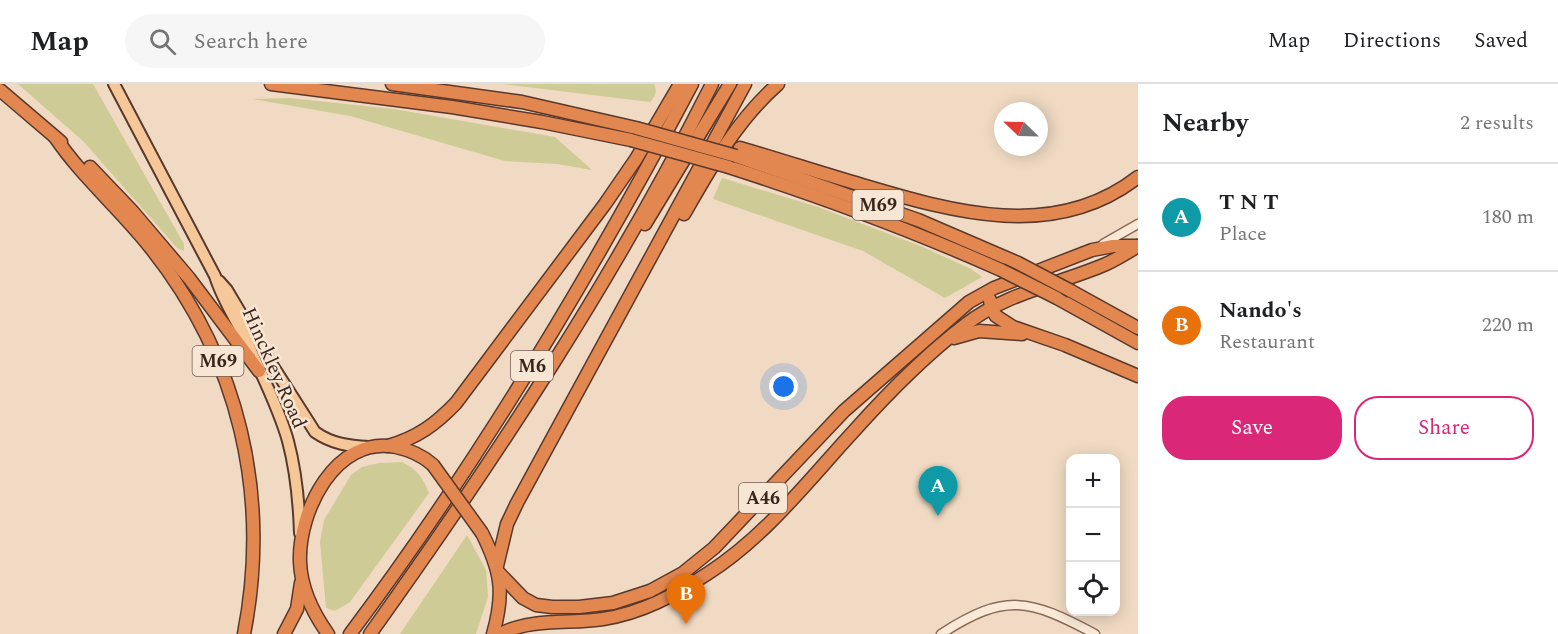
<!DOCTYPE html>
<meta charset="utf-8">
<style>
body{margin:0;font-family:Spectral,serif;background:#f6f6f6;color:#202124}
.controls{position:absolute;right:18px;bottom:18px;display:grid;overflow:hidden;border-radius:12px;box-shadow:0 3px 15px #0003}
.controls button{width:54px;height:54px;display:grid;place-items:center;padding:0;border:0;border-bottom:2px solid #e0e0e0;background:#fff;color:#202124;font:30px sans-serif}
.compass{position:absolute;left:994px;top:18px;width:54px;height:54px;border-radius:50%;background:#fff;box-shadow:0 3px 15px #0003;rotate:293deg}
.you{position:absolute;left:784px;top:303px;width:21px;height:21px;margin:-15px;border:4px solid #fff;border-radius:50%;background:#1a73e8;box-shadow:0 0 0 9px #1a73e833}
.badge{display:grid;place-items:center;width:39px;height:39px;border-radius:50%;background:#db2777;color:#fff;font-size:20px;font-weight:700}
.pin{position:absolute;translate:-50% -50px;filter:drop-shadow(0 2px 3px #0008)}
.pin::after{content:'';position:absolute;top:32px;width:21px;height:18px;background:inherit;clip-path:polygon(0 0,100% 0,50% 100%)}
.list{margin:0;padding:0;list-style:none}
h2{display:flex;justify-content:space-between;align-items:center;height:78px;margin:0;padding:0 24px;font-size:26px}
h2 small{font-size:20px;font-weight:400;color:#757577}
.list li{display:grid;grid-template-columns:39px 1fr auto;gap:18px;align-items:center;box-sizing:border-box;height:108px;padding:0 24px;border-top:2px solid #e0e0e0}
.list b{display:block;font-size:22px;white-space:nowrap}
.list p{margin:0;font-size:20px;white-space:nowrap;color:#757577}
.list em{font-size:20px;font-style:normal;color:#757577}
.actions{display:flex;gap:12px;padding:18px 24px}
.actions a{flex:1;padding:14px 0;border:2px solid #db2777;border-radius:24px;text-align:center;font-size:21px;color:#db2777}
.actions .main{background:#db2777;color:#fff}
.icon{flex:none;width:33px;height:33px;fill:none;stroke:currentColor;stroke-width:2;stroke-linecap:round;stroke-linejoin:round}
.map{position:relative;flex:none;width:1138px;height:550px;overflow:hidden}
header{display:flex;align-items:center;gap:36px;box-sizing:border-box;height:84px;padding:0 30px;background:#fff;border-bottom:2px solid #e0e0e0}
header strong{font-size:28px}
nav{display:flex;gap:33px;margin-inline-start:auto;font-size:21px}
.search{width:420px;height:54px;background:#f6f6f6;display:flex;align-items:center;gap:15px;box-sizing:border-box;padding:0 21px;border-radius:33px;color:#757577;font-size:22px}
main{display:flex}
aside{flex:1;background:#fff}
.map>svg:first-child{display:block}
.green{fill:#cfcb96}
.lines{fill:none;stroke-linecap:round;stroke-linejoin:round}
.minor-casing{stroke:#8b6a59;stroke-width:11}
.major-casing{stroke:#59392d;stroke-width:14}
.highway-casing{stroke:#59392d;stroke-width:15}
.minor{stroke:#fae9d7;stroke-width:8}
.major{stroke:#f5c799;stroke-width:10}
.highway{stroke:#e38750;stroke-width:12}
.highway-bridge-casing{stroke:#59392d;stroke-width:15;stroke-linecap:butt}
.highway-bridge{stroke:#e38750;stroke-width:12}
.labels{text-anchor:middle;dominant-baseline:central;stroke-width:5;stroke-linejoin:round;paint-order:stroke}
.shield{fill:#f7e6d3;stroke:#736054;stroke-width:1.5}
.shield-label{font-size:18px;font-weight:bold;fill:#3a261d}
.street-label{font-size:20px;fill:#3a261d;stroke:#f7e6d3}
</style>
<header>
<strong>Map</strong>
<div class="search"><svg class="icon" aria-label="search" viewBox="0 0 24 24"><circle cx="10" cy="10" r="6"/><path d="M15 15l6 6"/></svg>Search here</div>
<nav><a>Map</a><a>Directions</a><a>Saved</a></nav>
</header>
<main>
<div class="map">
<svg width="1138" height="550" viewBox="0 0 1138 550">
<rect width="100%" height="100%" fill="#f0dac3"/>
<g class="green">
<path d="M18,0h75l91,160v7l-7,-3 -93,-106z"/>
<path d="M502,0h152c3,8 2,12 -4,18z"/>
<path d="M289,14l105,11 161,28 37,33 -35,-6 -52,-3 -155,-45 -97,-17z"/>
<path d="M722,94l96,29 105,40 48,22 11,8 -37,21 -82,-47 -150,-52z"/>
<path d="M402,378c15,7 21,16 27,31l-79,109 -15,9 -9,-3 -6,-66 4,-22 27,-45 11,-8 17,-4z"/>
<path d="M467,451l19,35 2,27 -12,37h-76z"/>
</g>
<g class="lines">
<g class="minor-casing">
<g id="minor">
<path d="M1103,160l35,-20"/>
<path d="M941,550c65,-42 88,-35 154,0"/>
</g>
</g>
<g class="major-casing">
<g id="major">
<path d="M114,0l101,192c9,29 27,52 38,79 13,29 27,57 35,86 8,30 11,62 12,92"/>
<path d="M219,197l8,9 35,59 53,83c17,12 34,14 54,15"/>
</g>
</g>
<g class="highway-casing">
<g id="highway">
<path d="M271,0l181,23 90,15 89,18"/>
<path d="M392,0l130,18 114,26"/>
<path d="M0,6l61,52"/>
<path d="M55,53c27,40 65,72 95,110 89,111 121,248 94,387"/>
<path d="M740,64c41,12 81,25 122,37 91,27 193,57 276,-8"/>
<path d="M736,72l182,64 100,43"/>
<path d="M90,83l43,45 56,66 70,93"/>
<path d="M729,83c93,30 183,63 272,103"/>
<path d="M684,130c27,-47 53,-94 94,-130"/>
<path d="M645,140l85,-140"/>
<path d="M1071,207l67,37"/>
<path d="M1057,214l81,45"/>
<path d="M990,216l1,8 5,8 17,11 52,18 73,31"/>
<path d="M954,254l25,-7 43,3"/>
<path d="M388,362c29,-8 48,-22 68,-43l149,-199 31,-45 44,-75"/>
<path d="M482,449c19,38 23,59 11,101"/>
<path d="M497,482l10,-42 10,-21 228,-419"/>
<path d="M499,489l24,25 13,7 16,2h27l34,-4 37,-12 33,-18 31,-25 130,-137 125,-109 25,-14 98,-38 21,-4h25"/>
<path d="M284,550l13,-25 4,-26"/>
<path d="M328,550c-15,-21 -27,-46 -28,-72 -2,-50 35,-127 96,-115 14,3 26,8 37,18"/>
<path d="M350,550c130,-173 241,-359 342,-550"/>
<path d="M370,550c126,-176 245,-357 342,-550"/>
<path d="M501,550c28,-16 70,-10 102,-15 39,-6 72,-24 104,-45 58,-37 100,-92 146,-142 34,-38 71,-76 112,-107 40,-32 95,-41 141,-61 11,-5 22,-12 32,-18"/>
</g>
</g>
<use href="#minor" class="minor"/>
<use href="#major" class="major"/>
<use href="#highway" class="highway"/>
<g class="highway-bridge-casing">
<g id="highway-bridge">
<path d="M636,44l100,28"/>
<path d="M631,56l98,27"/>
<path d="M1018,179l53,28"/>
<path d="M1001,186l56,28"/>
<path d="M433,381l49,68"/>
</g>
</g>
<use href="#highway-bridge" class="highway-bridge"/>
</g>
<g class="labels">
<g class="shield">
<rect x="852.5" y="106" width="51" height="30" rx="4.5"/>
<rect x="192.5" y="262" width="51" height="30" rx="4.5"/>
<rect x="511" y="267" width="42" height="30" rx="4.5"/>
<rect x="739" y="399" width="48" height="30" rx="4.5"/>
</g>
<g class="shield-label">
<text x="878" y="121">M69</text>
<text x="218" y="277">M69</text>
<text x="532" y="282">M6</text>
<text x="763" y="414">A46</text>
</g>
<g class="street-label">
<text transform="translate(274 284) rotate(66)">Hinckley Road</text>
</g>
</g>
</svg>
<div class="controls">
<button>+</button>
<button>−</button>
<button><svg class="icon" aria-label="locate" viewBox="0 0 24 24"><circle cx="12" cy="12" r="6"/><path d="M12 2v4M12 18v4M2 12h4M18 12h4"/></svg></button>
</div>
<svg class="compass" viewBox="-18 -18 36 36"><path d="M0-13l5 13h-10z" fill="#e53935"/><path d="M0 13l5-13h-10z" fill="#757577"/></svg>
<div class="you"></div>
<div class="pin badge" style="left:938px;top:432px;background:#0f9aa8">A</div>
<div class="pin badge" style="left:686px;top:540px;background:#e8710a">B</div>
</div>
<aside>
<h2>Nearby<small>2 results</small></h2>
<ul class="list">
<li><span class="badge" style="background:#0f9aa8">A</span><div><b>T N T</b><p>Place</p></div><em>180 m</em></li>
<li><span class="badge" style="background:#e8710a">B</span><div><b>Nando's</b><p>Restaurant</p></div><em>220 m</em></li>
</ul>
<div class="actions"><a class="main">Save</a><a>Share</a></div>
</aside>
</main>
